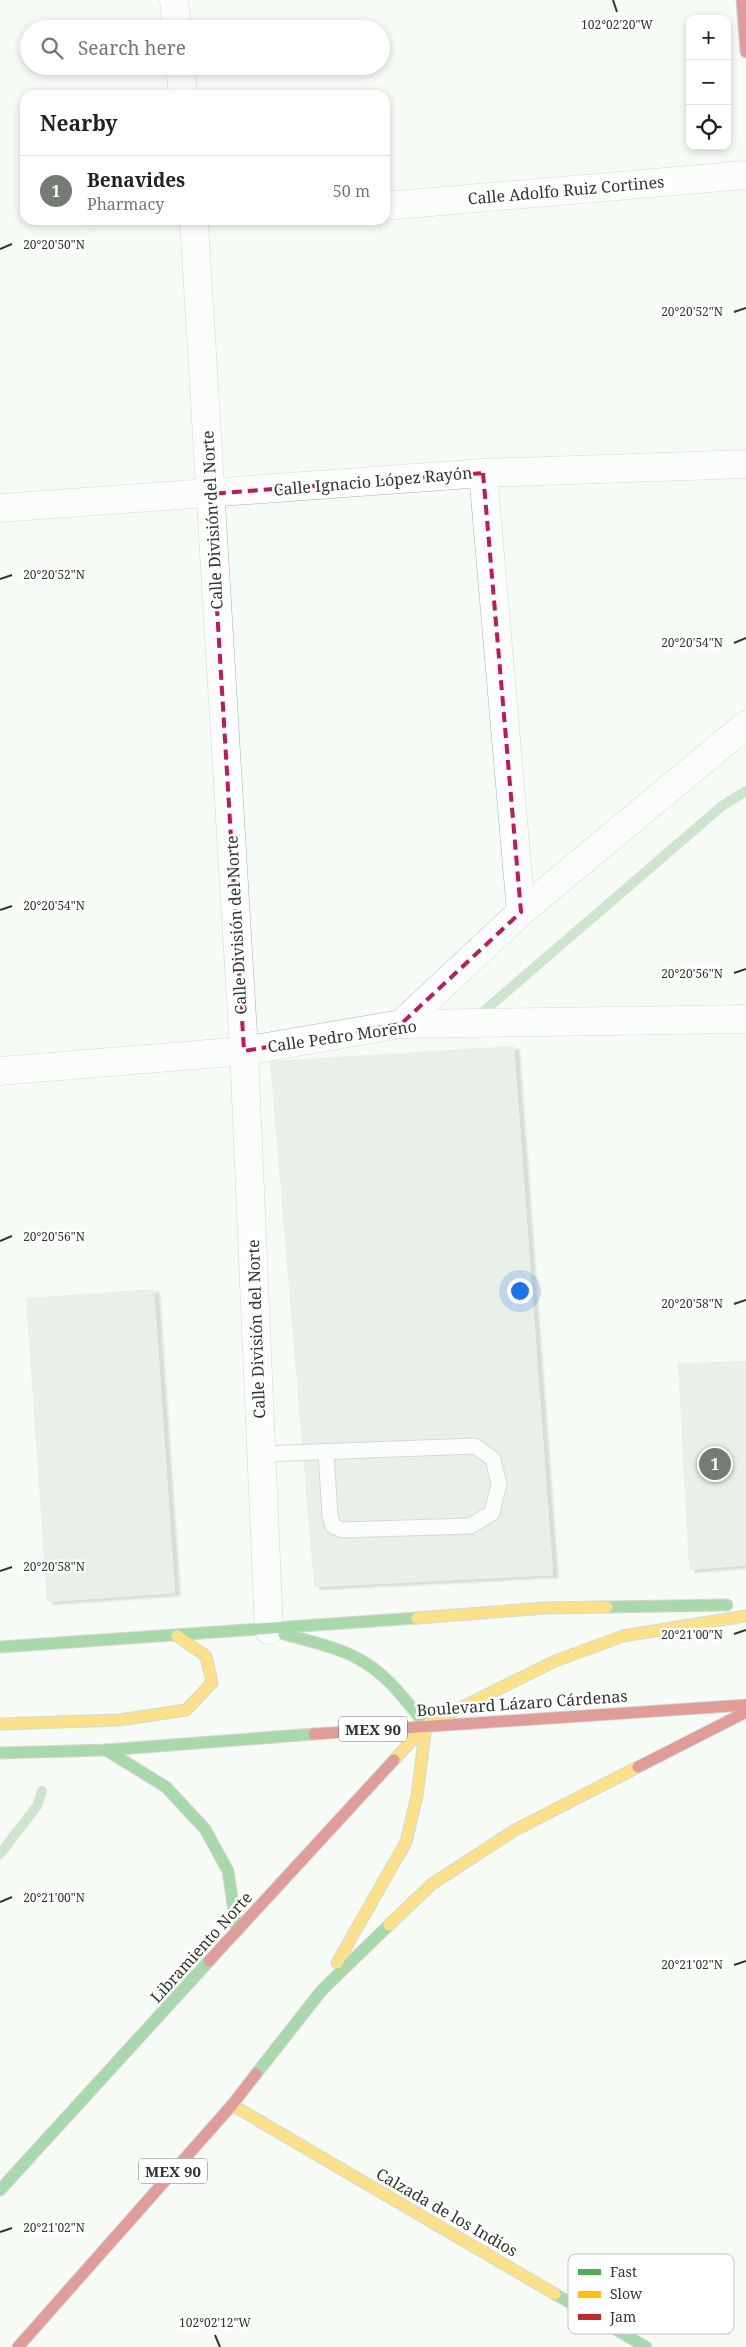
<!DOCTYPE html>
<meta charset="utf-8">
<style>
body{margin:0;font-family:"Noto Serif",serif;background:#f2f2f2;color:#202124}
.controls{position:absolute;right:15px;top:15px;display:grid;overflow:hidden;border-radius:10px;box-shadow:0 2px 8px #0003}
.controls button{width:45px;height:45px;display:grid;place-items:center;padding:0;border:0;border-bottom:1px solid #e0e0e0;background:#fff;color:#202124;font:25px sans-serif}
.you{position:absolute;left:519px;top:1290px;width:18px;height:18px;margin:-12px;border:4px solid #fff;border-radius:50%;background:#1a73e8;box-shadow:0 0 0 8px #1a73e833}
.badge{display:grid;place-items:center;width:32px;height:32px;border-radius:50%;background:#747c74;color:#fff;font-size:16px;font-weight:700}
.pin{position:absolute;translate:-50% -50%;border:2px solid #fff;box-shadow:0 1px 5px #0006}
.list{margin:0;padding:0;list-style:none}
h2{display:flex;justify-content:space-between;align-items:center;height:65px;margin:0;padding:0 20px;font-size:21px}
h2 small{font-size:16px;font-weight:400;color:#757577}
.list li{display:grid;grid-template-columns:32px 1fr auto;gap:15px;align-items:center;box-sizing:border-box;height:70px;padding:0 20px;border-top:1px solid #e0e0e0}
.list b{display:block;font-size:19px;white-space:nowrap}
.list p{margin:0;font-size:16px;white-space:nowrap;color:#757577}
.list em{font-size:16px;font-style:normal;color:#757577}
.icon{flex:none;width:28px;height:28px;fill:none;stroke:currentColor;stroke-width:2;stroke-linecap:round;stroke-linejoin:round}
.map{position:relative;flex:none;width:746px;height:2347px;overflow:hidden}
.search{position:absolute;background:#fff;box-shadow:0 2px 8px #0003;left:20px;top:20px;width:370px;height:55px;display:flex;align-items:center;gap:12px;box-sizing:border-box;padding:0 18px;border-radius:28px;color:#757577;font-size:19px}
.panel{position:absolute;background:#fff;box-shadow:0 2px 8px #0003;left:20px;top:90px;width:370px;height:135px;border-radius:15px}
.map>svg:first-child{display:block}
.lines{fill:none;stroke-linecap:round;stroke-linejoin:round}
.stream{stroke:#9ec79f;stroke-width:10}
.building{fill:#d9e0d9;filter:url(#shadow)}
.lane-casing{stroke:#abb0ab;stroke-width:17}
.street-casing{stroke:#abb0ab;stroke-width:29}
.fast-casing{stroke:#abb0ab;stroke-width:13}
.slow-casing{stroke:#abb0ab;stroke-width:13}
.jam-casing{stroke:#abb0ab;stroke-width:13}
.lane{stroke:#fefefe;stroke-width:15}
.street{stroke:#fefefe;stroke-width:28}
.fast{stroke:#4caf50;stroke-width:11}
.slow{stroke:#ffc107;stroke-width:11}
.jam{stroke:#c62828;stroke-width:11}
.marked{fill:none;stroke:#c2185b;stroke-width:4;stroke-dasharray:10 6;stroke-linejoin:round}
.ticks{fill:none;stroke:#2f372f;stroke-width:2}
.labels{text-anchor:middle;dominant-baseline:central;stroke-width:5;stroke-linejoin:round;paint-order:stroke}
.shield{fill:#fff;stroke:#6d736d;stroke-width:1}
.shield-label{font-size:15px;font-weight:bold;fill:#2f372f}
.street-label{font-size:16px;fill:#2f372f;stroke:#fff}
.key{fill:#fff;stroke:#c1c3c1;stroke-width:1}
.key-label{font-size:14px;fill:#2f372f}
.ticks-label{font-size:12px;text-anchor:middle;fill:#2f372f;stroke:#fff;stroke-width:5;stroke-linejoin:round;paint-order:stroke}
</style>
<div class="map">
<svg width="746" height="2347" viewBox="0 0 746 2347">
<defs>
<filter id="shadow"><feDropShadow dx="5.5" dy="3" stdDeviation="1" flood-color="#0004"/></filter>
</defs>
<rect width="100%" height="100%" fill="#f5fbf5"/>
<g class="lines">
<g class="stream">
<path d="M484,1011l238,-205 24,-15"/>
<path d="M0,1854l37,-48 5,-15"/>
</g>
</g>
<g class="building">
<path d="M514,1046l39,529 -239,12 -44,-526z"/>
<path d="M154,1289l21,304 -128,9 -21,-304z"/>
<path d="M746,1361v204l-57,5 -11,-207z"/>
</g>
<g class="lines">
<g class="lane-casing">
<path id="lane" d="M261,1454l214,-8 18,13 6,25 -7,29 -22,13 -128,4 -9,-4 -3,-10 -4,-64"/>
</g>
<g class="street-casing">
<g id="street">
<path d="M174,0l3,29"/>
<path d="M180,66l3,29"/>
<path d="M385,206l361,-31"/>
<path d="M194,220l50,831 25,579"/>
<path d="M483,473l38,439"/>
<path d="M0,508l483,-35 263,-9"/>
<path d="M401,1024l120,-112 225,-187"/>
<path d="M0,1071l244,-20 157,-27 345,-5"/>
</g>
</g>
<g class="fast-casing">
<g id="fast">
<path d="M607,1607l120,-2"/>
<path d="M284,1634c28,8 59,14 83,30 24,15 41,40 59,61"/>
<path d="M0,1647l417,-29"/>
<path d="M106,1750l60,37 39,42 23,42 9,60"/>
<path d="M0,1753l106,-3 208,-16"/>
<path d="M256,2074l66,-84 67,-65"/>
<path d="M0,2190l209,-229"/>
<path d="M555,2294l91,53"/>
</g>
</g>
<g class="slow-casing">
<g id="slow">
<path d="M417,1618l128,-10 62,-1"/>
<path d="M0,1724l119,-4 67,-10 26,-27 -6,-27 -29,-20"/>
<path d="M394,1760l32,-35 129,-64 68,-25 123,-20"/>
<path d="M389,1925l43,-41 83,-54 123,-63"/>
<path d="M337,1963l69,-121 11,-46 9,-71"/>
<path d="M232,2105l323,189"/>
</g>
</g>
<g class="jam-casing">
<g id="jam">
<path d="M742,0l4,52"/>
<path d="M314,1734l432,-29"/>
<path d="M638,1767l108,-55"/>
<path d="M209,1961l185,-201"/>
<path d="M18,2347l214,-242 24,-31"/>
</g>
</g>
<use href="#lane" class="lane"/>
<use href="#street" class="street"/>
<use href="#fast" class="fast"/>
<use href="#slow" class="slow"/>
<use href="#jam" class="jam"/>
</g>
<path d="M0 0H746V2347H0ZM483,473l38,439 -120,112 -157,27 -34,-557z" fill="#f5fbf5" fill-opacity=".55" fill-rule="evenodd"/>
<path class="marked" d="M483,473l38,439 -120,112 -157,27 -34,-557z"/>
<path class="ticks" d="M613,0l4,12M0,249l12,-5M734,312l12,-4M0,579l12,-4M734,643l12,-5M0,910l12,-4M734,973l12,-4M0,1241l12,-5M734,1304l12,-4M0,1571l12,-4M734,1634l12,-4M0,1902l12,-5M734,1965l12,-4M0,2232l12,-4M215,2335l5,12"/>
<g class="labels">
<g class="shield">
<rect x="339" y="1716.5" width="68" height="25" rx="4"/>
<rect x="139" y="2158.5" width="68" height="25" rx="4"/>
</g>
<g class="shield-label">
<text x="373" y="1729">MEX 90</text>
<text x="173" y="2171">MEX 90</text>
</g>
<g class="street-label">
<text transform="translate(566 190) rotate(-5)">Calle Adolfo Ruiz Cortines</text>
<text transform="translate(373 481) rotate(-5)">Calle Ignacio López Rayón</text>
<text transform="translate(212 520) rotate(-93)">Calle División del Norte</text>
<text transform="translate(236 925) rotate(-93)">Calle División del Norte</text>
<text transform="translate(342 1036) rotate(-8)">Calle Pedro Moreno</text>
<text transform="translate(256 1329) rotate(-92)">Calle División del Norte</text>
<text transform="translate(522 1703) rotate(-4)">Boulevard Lázaro Cárdenas</text>
<text transform="translate(201 1947) rotate(-48)">Libramiento Norte</text>
<text transform="translate(447 2212) rotate(30)">Calzada de los Indios</text>
</g>
</g>
<rect x="568" y="2254" width="166" height="80" rx="8" class="key"/>
<rect x="578" y="2269" width="23" height="6" fill="#4caf50"/>
<rect x="578" y="2291" width="23" height="7" fill="#ffc107"/>
<rect x="578" y="2314" width="23" height="6" fill="#c62828"/>
<g class="key-label">
<text x="610" y="2277">Fast</text>
<text x="610" y="2299">Slow</text>
<text x="610" y="2322">Jam</text>
</g>
<g class="ticks-label">
<text x="617" y="29">102°02'20"W</text>
<text x="54" y="249">20°20'50"N</text>
<text x="692" y="316">20°20'52"N</text>
<text x="54" y="579">20°20'52"N</text>
<text x="692" y="647">20°20'54"N</text>
<text x="54" y="910">20°20'54"N</text>
<text x="692" y="978">20°20'56"N</text>
<text x="54" y="1241">20°20'56"N</text>
<text x="692" y="1308">20°20'58"N</text>
<text x="54" y="1571">20°20'58"N</text>
<text x="692" y="1639">20°21'00"N</text>
<text x="54" y="1902">20°21'00"N</text>
<text x="692" y="1969">20°21'02"N</text>
<text x="54" y="2232">20°21'02"N</text>
<text x="215" y="2327">102°02'12"W</text>
</g>
</svg>
<div class="controls">
<button>+</button>
<button>−</button>
<button><svg class="icon" aria-label="locate" viewBox="0 0 24 24"><circle cx="12" cy="12" r="6"/><path d="M12 2v4M12 18v4M2 12h4M18 12h4"/></svg></button>
</div>
<div class="you"></div>
<div class="pin badge" style="left:715px;top:1464px">1</div>
<div class="search"><svg class="icon" aria-label="search" viewBox="0 0 24 24"><circle cx="10" cy="10" r="6"/><path d="M15 15l6 6"/></svg>Search here</div>
<section class="panel">
<h2>Nearby<small></small></h2>
<ul class="list">
<li><span class="badge">1</span><div><b>Benavides</b><p>Pharmacy</p></div><em>50 m</em></li>
</ul>
</section>
</div>
